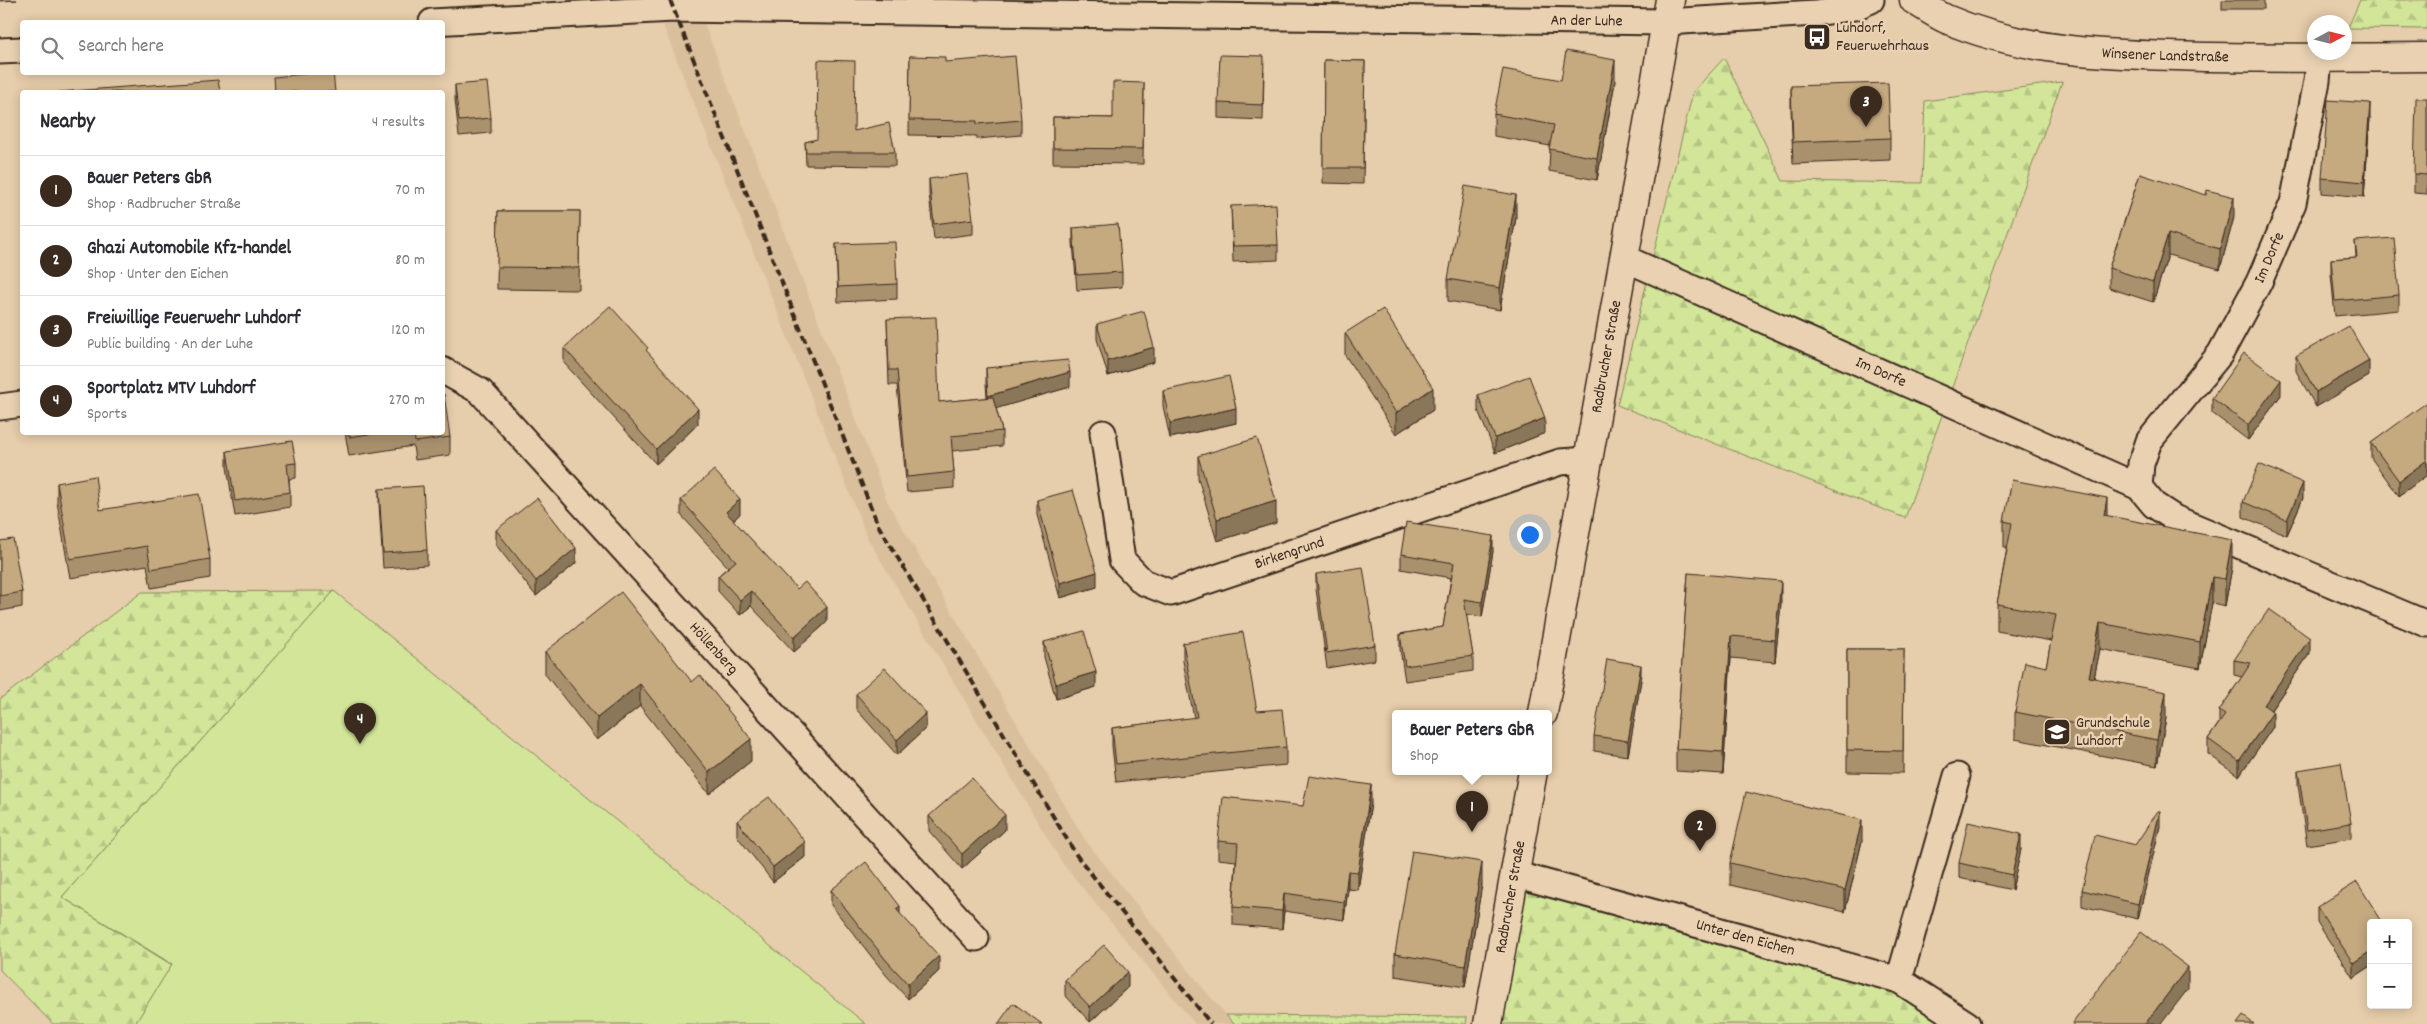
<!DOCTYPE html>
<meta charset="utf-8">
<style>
body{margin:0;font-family:Dekko,sans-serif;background:#f2f2f3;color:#2b2b33}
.controls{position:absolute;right:15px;bottom:15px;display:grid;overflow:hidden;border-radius:5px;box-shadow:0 2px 12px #0003}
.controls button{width:45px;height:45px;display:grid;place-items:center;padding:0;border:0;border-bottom:1px solid #e1e1e2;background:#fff;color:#2b2b33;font:25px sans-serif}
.compass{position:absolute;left:2307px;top:15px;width:45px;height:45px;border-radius:50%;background:#fff;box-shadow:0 2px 12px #0003;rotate:83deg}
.you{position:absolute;left:1529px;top:534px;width:18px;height:18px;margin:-12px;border:4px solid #fff;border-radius:50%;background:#1a73e8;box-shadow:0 0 0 8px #1a73e833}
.badge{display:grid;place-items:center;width:32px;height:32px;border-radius:50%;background:#3b2a1e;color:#fff;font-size:16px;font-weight:700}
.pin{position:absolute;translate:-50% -41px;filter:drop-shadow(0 1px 2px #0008)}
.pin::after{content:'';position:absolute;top:26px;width:18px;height:15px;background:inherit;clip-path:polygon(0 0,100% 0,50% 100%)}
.popup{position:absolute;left:1392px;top:710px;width:160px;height:65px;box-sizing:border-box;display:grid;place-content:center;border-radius:5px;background:#fff;filter:drop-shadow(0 1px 4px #0005);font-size:16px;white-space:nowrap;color:#7c7c81}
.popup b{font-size:19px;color:#2b2b33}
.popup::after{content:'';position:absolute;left:50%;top:100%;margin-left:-10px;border:10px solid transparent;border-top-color:#fff}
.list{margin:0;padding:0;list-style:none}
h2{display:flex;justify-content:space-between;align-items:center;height:65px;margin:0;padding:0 20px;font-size:21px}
h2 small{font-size:16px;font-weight:400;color:#7c7c81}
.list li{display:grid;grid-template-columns:32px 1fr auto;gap:15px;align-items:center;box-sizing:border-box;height:70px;padding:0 20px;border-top:1px solid #e1e1e2}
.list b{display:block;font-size:19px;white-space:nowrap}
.list p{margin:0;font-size:16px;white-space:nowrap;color:#7c7c81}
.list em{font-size:16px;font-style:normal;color:#7c7c81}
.icon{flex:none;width:28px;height:28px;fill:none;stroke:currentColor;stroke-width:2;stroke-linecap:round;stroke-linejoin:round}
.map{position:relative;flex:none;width:2427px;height:1024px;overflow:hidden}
.search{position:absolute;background:#fff;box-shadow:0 2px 12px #0003;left:20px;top:20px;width:425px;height:55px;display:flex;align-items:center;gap:12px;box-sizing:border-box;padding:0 18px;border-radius:5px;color:#7c7c81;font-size:19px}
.panel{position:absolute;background:#fff;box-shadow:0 2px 12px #0003;left:20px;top:90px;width:425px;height:345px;border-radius:5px}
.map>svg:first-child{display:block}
.built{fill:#d9bf9b}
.grass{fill:url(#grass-dots);stroke:#86885c}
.forest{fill:url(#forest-firs);stroke:#86885c}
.pitch{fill:#d2e599;stroke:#86885c}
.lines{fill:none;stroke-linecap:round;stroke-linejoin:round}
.street-casing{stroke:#3b2a1e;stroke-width:29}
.secondary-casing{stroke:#3b2a1e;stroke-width:31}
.street{stroke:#e9d1b2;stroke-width:25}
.secondary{stroke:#e9d1b2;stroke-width:28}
.rail{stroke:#3b2a1e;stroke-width:4;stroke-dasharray:8 4;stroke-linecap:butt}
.wall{fill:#a9916d;stroke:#3b2a1e}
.shaded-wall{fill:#8a7659;stroke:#3b2a1e}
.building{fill:#c5a97f;stroke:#3b2a1e}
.labels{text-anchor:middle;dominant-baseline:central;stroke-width:5;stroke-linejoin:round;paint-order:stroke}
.street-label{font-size:16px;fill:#3b2a1e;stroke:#e9d1b2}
.poi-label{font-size:16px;fill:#3b2a1e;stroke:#e9d1b2;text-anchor:start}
</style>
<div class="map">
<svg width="2427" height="1024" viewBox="0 0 2427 1024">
<defs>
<pattern id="grass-dots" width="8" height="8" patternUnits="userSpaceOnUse" patternTransform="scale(1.25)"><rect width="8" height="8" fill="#d2e599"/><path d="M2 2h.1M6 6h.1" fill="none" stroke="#b5c583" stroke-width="1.8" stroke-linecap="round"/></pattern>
<pattern id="forest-firs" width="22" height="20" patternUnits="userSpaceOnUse" patternTransform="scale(1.25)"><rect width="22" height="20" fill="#d2e599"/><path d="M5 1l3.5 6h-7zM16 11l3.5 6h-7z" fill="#b5c583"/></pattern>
</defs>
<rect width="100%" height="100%" fill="#e6cdab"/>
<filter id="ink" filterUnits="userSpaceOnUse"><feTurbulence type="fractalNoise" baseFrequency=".02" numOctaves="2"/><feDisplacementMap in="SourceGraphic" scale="10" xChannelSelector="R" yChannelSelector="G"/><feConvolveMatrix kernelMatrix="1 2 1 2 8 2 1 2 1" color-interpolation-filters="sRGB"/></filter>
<g filter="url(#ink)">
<path class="built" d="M653,0h42l193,503 197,337 116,146 33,38h-39l-132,-160 -195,-325z"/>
<path class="grass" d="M1226,1015l241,2 -1,7h-232z"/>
<g class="forest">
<path d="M2360,0h67v29l-79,-1z"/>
<path d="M1724,58l59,123 139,2 3,-82 137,-19 -157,436 -288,-113 76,-313z"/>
<path d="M334,591l-272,306 110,68 -37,59h-82l-53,-54v-271l142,-107z"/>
<path d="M1524,884l363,101 60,39h-445z"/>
</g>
<path class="pitch" d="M334,591l532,433h-731l37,-60 -110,-67z"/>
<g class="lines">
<g class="street-casing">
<g id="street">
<path id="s1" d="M432,22l241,-13 993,13 150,-9 39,-6 16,-7"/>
<path d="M0,51l22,-1"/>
<path id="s2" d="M1624,258l515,229 15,18 20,13 253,106"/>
<path id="s3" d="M442,370l38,21 496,547"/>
<path d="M0,407l22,-3"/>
<path id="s4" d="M1103,433l19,127 21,22 28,11 389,-131 28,-2"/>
<path id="s5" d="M2139,487l2,-23 8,-23 71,-87 39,-72 34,-79 24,-122 2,-22"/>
<path id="s6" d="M1514,874l385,106 68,44"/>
<path d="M1899,980l58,-204"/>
</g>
</g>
<g class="secondary-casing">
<g id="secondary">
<path id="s7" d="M1914,0c10,6 21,14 32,19 84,36 176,36 265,38 72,1 144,1 216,0"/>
<path id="s8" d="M1543,713l127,-713"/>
<path id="s9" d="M1488,1024l45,-253"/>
</g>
</g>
<use href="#street" class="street"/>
<use href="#secondary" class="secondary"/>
<path class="rail" d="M670,0l208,525 199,331 134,168"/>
</g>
<g class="wall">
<path d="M0,0h17l-17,1z"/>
<rect x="2222" y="0" width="42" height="9"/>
<path d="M910,56l35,6 76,58v15l-44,4v-3l-68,-1z"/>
<path d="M1324,60l41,1 -2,123 -40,-1z"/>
<path d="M1264,71l-1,49 -45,-2v-15z"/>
<path d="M1615,82l-18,98 -48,-9 1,-25 -56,-10v-22z"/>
<path d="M1144,83l-1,81 -90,-1v-46l60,1z"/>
<path d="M455,85l36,33v15l-32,3 -4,-36z"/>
<path d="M1791,86l99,52v22l-97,4 -2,-56z"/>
<path d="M2427,98v96l-13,-1v-19z"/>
<path d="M2370,118l-6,79 -42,-4v-15z"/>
<path d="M854,131l41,21v14l-89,-1 -1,-23z"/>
<path d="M2140,174l94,43 -14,52 -52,-14 -15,47 -44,-14v-20z"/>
<path d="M929,179l44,40v15l-39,5 -5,-45z"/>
<path d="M1231,206l47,39v15l-45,2z"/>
<path d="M498,211h82l-1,79 -82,-1z"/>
<path d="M1516,217l-16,93 -52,-9v-22z"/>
<path d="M1073,228l49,44v15l-45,3 -4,-47z"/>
<path d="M2355,241l44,54v15l-64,6 -4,-42v-15l25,-2z"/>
<path d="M836,244l61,40v15l-59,3z"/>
<path d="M887,319l52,83 48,-4 -1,-15v-15l84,19 -74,21 6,23v15l-50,5 2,21v16l-47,4 -10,-107h-8z"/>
<path d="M1097,324l57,38 -46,14 -11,-37z"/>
<path d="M1345,333l88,77 -37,24 -51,-79z"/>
<path d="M564,348l84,5 50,71 -42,40 -92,-101z"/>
<path d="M2296,356l73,20 -53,31 -20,-36z"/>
<path d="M1163,391l73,32 -66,15 -7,-32z"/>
<path d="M1478,395l67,38 -50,20 -17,-43z"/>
<path d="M2281,395l-33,45 -36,-27v-15z"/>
<path d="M2427,405v70l-28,21 -28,-38v-15z"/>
<path d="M345,432h97l8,5v18l-35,5 -2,-14 -64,10z"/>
<path d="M227,451l69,12v15l-7,1 1,13v15l-55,9 -8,-49z"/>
<path d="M1198,456l78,67 -59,18 -19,-63z"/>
<path d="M57,483l43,27 110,49v19l-59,10 -4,-23 -77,13 -13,-76z"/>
<path d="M379,489l48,61v15l-44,3 -4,-64z"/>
<path d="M2303,498l-16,37 -44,-18v-15z"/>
<path d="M681,500l59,14 -7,6 94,102 -33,30 -43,-46 -11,9 -22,-24v-15l10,-9 -47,-52z"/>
<path d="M1037,500l60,87 -37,11 -23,-83z"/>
<path d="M2107,516l125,51 -7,39 -13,-3 -12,65 -100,-19 -6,29 72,40 -9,48 -142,-27v-27l31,-45 5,-26 -54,-10v-27l10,-56h-3v-27z"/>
<path d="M496,530l80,33 -40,33 -40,-51z"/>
<path d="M0,541l22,51v15l-22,4z"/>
<path d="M1493,551l-11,66 -16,-3 7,42v15l-68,10 -5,-32v-15l43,-7 8,-49 -50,-9v-15z"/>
<path d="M1688,573l93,30 -6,59 -44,-4 -8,116 -47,-3v-22z"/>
<path d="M1316,574l59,71v15l-48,8 -11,-79z"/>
<path d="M1044,642l52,45 -40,12 -12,-42z"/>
<path d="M1183,643l74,68 29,36v18l-170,17 -4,-36v-18l82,-10 -11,-57z"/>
<path d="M1847,649h57l-1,124 -56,-1z"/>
<path d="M545,652l147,30 59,79 -42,33 -69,-88 -43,34 -52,-66z"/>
<path d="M2310,653l-39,57 2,17 -34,49 -31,-22v-15l11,-16v-12l23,-34 -8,-2v-15z"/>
<path d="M1641,680l-13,76 -34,-5v-15z"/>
<path d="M856,694l70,34 -29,27 -41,-46z"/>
<path d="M2298,770l53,53v15l-44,7 -9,-60z"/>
<path d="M1371,803l-13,87 -10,-1 -4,31 -60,-9 -2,18 -49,-4v-18l3,-46 -18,-2v-18l85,-35z"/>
<path d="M929,816l76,14 -43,39 -33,-38z"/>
<path d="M737,821l68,36 -32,25 -36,-46z"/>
<path d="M2160,826l-22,93 -56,-13v-16l53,-45z"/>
<path d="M1862,841l-17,71 -115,-27v-22z"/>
<path d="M2021,849l-9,41 -53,-12v-15z"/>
<path d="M1482,884l-17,103 -70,-11v-22z"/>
<path d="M831,890l69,24 39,57 -31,28 -22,-24 -55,-70z"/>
<path d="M2317,907l54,16v43l-18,12 -36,-56z"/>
<path d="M1065,980l63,7 -38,35 -25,-27z"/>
</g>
<g class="shaded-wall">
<path d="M1615,60v22l-18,98v-22z"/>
<path d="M2370,103v15l-6,79v-15z"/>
<path d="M1516,195v22l-16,93v-22z"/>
<path d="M2234,197v20l-14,52v-20z"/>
<path d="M2168,234v21l-15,47v-20z"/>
<path d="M1154,347v15l-46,14v-15z"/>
<path d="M2369,361v15l-53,31v-15z"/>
<path d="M1070,372v15l-82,24v-15z"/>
<path d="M2281,380v15l-33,45v-15z"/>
<path d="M1433,388v22l-37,24v-21z"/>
<path d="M1236,408v15l-66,15v-15z"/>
<path d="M698,409v15l-42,40v-15z"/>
<path d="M1545,418v15l-50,20v-15z"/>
<path d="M2427,460v15l-28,21v-15z"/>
<path d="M2303,483v15l-16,37v-15z"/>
<path d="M2107,498v27l-3,-10z"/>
<path d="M740,499v15l-14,13v-15z"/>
<path d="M1276,501v22l-59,18v-22z"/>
<path d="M1493,536v15l-11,66v-15z"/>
<path d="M2232,540v27l-7,39v-27z"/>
<path d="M576,548v15l-40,33v-15z"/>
<path d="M1097,572v15l-37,11v-15z"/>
<path d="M2212,577v26l-12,65v-26z"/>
<path d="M1781,581v22l-6,59v-22z"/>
<path d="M751,591v15l-11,9v-15z"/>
<path d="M827,607v15l-33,30v-15z"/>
<path d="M2100,623v26l-11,54v-26z"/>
<path d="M1731,636v22l-8,116v-22z"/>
<path d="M2310,638v15l-46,67v-15z"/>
<path d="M1641,665v15l-13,76v-15z"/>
<path d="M1096,672v15l-40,12v-15z"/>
<path d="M640,684v22l-43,34v-22z"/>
<path d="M2166,692v26l-9,48v-26z"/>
<path d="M2273,712v15l-34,49v-15z"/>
<path d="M926,713v15l-29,27v-15z"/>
<path d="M751,739v22l-42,33v-22z"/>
<path d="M1371,785v18l-13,87v-18z"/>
<path d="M2160,811v15l-22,93v-15z"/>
<path d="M1005,815v15l-43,39v-15z"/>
<path d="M1862,820v21l-17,71v-22z"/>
<path d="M2021,834v15l-9,41v-15z"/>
<path d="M805,842v15l-32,25v-15z"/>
<path d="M1482,862v22l-17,103v-21z"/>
<path d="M1348,871v18l-4,31v-18z"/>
<path d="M1284,893v18l-2,18v-18z"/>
<path d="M900,906v15l-4,-12z"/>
<path d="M2371,951v15l-18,12v-15z"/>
<path d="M939,956v15l-31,28v-15z"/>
<path d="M2188,967v22l-27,35h-16z"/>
<path d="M1128,972v15l-38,35v-15z"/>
</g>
<g class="building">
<path d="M1566,51l49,9 -18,98 -48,-9 5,-24 -60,-11 9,-45 58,11z"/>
<path d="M1220,55l44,1 -1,49 -45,-2z"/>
<path d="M910,56l35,1v5l70,-6 6,64 -44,4v-3l-68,-1z"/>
<path d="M818,60l37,1 -1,70 35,-8 6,29h-89l-1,-10 12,-3z"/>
<path d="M1324,60l41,1 -2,107h-40z"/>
<path d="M323,72h10l2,20h-60l-1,-15z"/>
<path d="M218,80l2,12h-161z"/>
<path d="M487,82l4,36 -32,3 -4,-36z"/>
<path d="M1113,82l31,1 -1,66 -90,-1v-31l60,1z"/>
<path d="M1888,83l2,55 -97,4 -2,-56z"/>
<path d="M2416,98h11v77l-13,-1z"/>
<path d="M2328,100l42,3 -6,79 -42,-4z"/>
<path d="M967,174l6,45 -39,5 -5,-45z"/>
<path d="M2140,174l66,21 1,-5 27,7 -14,52 -52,-15 -15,48 -44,-14z"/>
<path d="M1465,186l51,9 -16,93 -52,-9z"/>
<path d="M1276,204l2,41 -45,1 -2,-40z"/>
<path d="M498,211h82l-1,57 -82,-1z"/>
<path d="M1118,224l4,48 -45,3 -4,-47z"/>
<path d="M2394,238l5,57 -64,6 -4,-42 26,-2 -2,-16z"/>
<path d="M895,242l2,42 -59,3 -2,-43z"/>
<path d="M610,306l38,42 -2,2 52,59 -42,40 -92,-101z"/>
<path d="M1383,309l50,79 -37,25 -51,-80z"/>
<path d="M1144,311l10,36 -46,14 -11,-37z"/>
<path d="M936,317l3,85 54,-5 9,34 -51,5 3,36 -47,5 -10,-107h-8l-2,-51z"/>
<path d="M2349,326l20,35 -53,31 -20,-36z"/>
<path d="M2244,353l37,27 -33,45 -36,-27z"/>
<path d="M1068,360l2,12 -82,24 -2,-28z"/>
<path d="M1229,376l7,32 -66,15 -7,-32z"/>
<path d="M1529,376l16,42 -50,20 -17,-43z"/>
<path d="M442,394h2l6,43 -35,5 -1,-10h28z"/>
<path d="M2426,403l1,2v55l-28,21 -28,-38z"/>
<path d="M348,432h33l-32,5z"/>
<path d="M1257,438l19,63 -59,18 -19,-63z"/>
<path d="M292,441l4,22 -9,1 3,28 -55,9 -8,-50z"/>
<path d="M2259,464l44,19 -16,37 -44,-18z"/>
<path d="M714,470l26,29 -14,13 71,77 8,-7 22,25 -33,30 -43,-46 -11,9 -22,-24 18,-15 -55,-61z"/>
<path d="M95,476l5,34 99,-16 11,65 -59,10 -4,-23 -77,13 -13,-76z"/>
<path d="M2012,480l95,18 -3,17 128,25 -7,39 -13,-2 -12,65 -100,-19 -11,54 77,15 -9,48 -142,-28 10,-50 21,5 10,-52 -59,-11 15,-81 -8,-2z"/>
<path d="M423,486l4,64 -44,3 -4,-64z"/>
<path d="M1073,490l24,82 -37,11 -23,-83z"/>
<path d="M537,498l39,50 -40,33 -40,-51z"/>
<path d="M1406,522l87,14 -11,66 -18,-3 9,57 -68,10 -5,-32 43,-7 11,-64 -53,-9z"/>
<path d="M13,539l9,53 -22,4v-55z"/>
<path d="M1363,567l12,78 -48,8 -11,-79z"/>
<path d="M1688,573l93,8 -6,59 -44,-4 -8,116 -47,-3z"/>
<path d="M621,592l71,90 8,-7 51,64 -42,33 -69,-88 -43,34 -52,-66z"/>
<path d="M2269,609l41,29 -46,67 9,7 -34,49 -31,-22 17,-24 -6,-4 32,-48 -17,-3z"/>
<path d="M1084,631l12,41 -40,12 -12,-42z"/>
<path d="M1243,632l14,79 25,-2 4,38 -170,17 -4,-36 85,-11 -14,-74z"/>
<path d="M1847,649h57l-1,102 -56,-1z"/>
<path d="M1607,659l34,6 -13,76 -34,-5z"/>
<path d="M885,668l41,45 -29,27 -41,-46z"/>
<path d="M2341,763l10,60 -44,7 -9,-60z"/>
<path d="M1309,776l62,9 -13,87 -10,-1 -4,31 -60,-9 -2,18 -49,-4 5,-64 -20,-2 5,-44 80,9z"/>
<path d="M972,778l33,37 -43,39 -33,-38z"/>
<path d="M1746,792l116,28 -17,70 -115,-27z"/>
<path d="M769,797l36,45 -32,25 -36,-46z"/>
<path d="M2158,811h2l-22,93 -56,-14 13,-55 40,10z"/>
<path d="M1968,822l53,12 -9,41 -53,-12z"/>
<path d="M1412,851l70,11 -17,104 -70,-12z"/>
<path d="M866,862l34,44 -4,3 43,47 -31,28 -22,-24 -55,-70z"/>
<path d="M2357,882l26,41h-12v28l-18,12 -36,-56z"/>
<path d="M2141,932l47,35 -43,57h-73z"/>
<path d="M1104,945l24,27 -38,35 -25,-27z"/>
<path d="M1013,1003l29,21h-44z"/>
<path d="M2243,1016l11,8h-17z"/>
</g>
</g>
<defs>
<g id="bus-square" transform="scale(1.4375)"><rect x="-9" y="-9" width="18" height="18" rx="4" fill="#3b2a1e" stroke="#e9d1b2"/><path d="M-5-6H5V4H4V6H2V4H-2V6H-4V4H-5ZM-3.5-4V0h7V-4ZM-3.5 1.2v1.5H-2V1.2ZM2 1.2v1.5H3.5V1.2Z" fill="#fff"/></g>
<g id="school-square" transform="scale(1.4375)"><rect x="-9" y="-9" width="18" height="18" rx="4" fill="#3b2a1e" stroke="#e9d1b2"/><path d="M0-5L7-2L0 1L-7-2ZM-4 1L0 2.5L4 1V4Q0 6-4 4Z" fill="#fff"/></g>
</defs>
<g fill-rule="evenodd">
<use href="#bus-square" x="1817" y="37"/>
<use href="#school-square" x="2057" y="732"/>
</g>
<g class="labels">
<g class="street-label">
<text stroke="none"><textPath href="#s1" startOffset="1155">An der Luhe</textPath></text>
<text stroke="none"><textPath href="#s7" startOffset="261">Winsener Landstraße</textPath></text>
<text stroke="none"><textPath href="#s5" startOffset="268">Im Dorfe</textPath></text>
<text stroke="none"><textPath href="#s8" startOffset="362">Radbrucher Straße</textPath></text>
<text stroke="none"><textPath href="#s2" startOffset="281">Im Dorfe</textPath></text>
<text stroke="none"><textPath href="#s4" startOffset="314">Birkengrund</textPath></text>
<text stroke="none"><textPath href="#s3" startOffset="391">Höllenberg</textPath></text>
<text stroke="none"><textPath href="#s9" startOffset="129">Radbrucher Straße</textPath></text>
<text stroke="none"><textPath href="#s6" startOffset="240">Unter den Eichen</textPath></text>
</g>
<g class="poi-label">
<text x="1836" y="28">Luhdorf,<tspan x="1836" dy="18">Feuerwehrhaus</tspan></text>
<text x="2076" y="723">Grundschule<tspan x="2076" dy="18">Luhdorf</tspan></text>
</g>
</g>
</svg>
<div class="controls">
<button>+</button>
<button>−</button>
</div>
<svg class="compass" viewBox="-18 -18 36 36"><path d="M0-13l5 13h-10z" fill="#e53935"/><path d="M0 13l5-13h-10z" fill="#7c7c81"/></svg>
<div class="you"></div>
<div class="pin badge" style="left:1472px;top:832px">1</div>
<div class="popup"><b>Bauer Peters GbR</b>Shop</div>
<div class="pin badge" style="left:1700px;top:851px">2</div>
<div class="pin badge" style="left:1866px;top:127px">3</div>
<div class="pin badge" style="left:360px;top:744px">4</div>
<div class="search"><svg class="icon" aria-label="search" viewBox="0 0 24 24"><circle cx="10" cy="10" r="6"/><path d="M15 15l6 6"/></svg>Search here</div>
<section class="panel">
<h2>Nearby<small>4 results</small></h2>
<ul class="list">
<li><span class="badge">1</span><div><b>Bauer Peters GbR</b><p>Shop · Radbrucher Straße</p></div><em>70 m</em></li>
<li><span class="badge">2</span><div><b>Ghazi Automobile Kfz-handel</b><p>Shop · Unter den Eichen</p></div><em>80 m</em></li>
<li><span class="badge">3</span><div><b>Freiwillige Feuerwehr Luhdorf</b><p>Public building · An der Luhe</p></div><em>120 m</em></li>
<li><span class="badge">4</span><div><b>Sportplatz MTV Luhdorf</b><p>Sports</p></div><em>270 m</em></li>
</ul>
</section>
</div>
